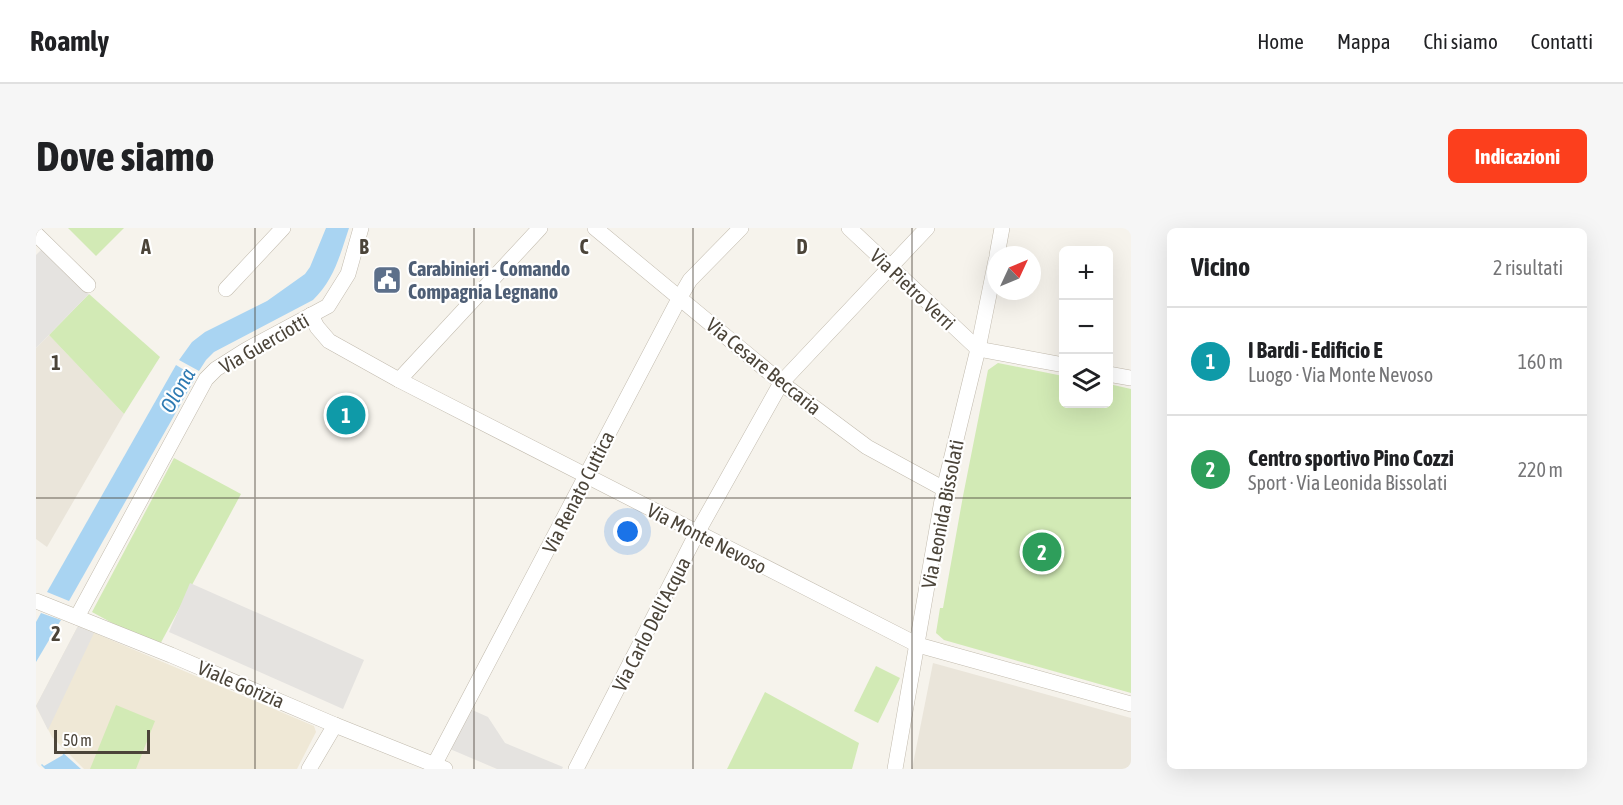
<!DOCTYPE html>
<html lang="it">
<meta charset="utf-8">
<style>
body{margin:0;font-family:"Asap Condensed",sans-serif;background:#f6f6f6;color:#202124}
.controls{position:absolute;right:18px;top:18px;display:grid;overflow:hidden;border-radius:9px;box-shadow:0 6px 24px #0002}
.controls button{width:54px;height:54px;display:grid;place-items:center;padding:0;border:0;border-bottom:2px solid #e0e0e0;background:#fff;color:#202124;font:30px sans-serif}
.compass{position:absolute;left:951px;top:18px;width:54px;height:54px;border-radius:50%;background:#fff;box-shadow:0 6px 24px #0002;rotate:46deg}
.scale{position:absolute;left:18px;bottom:15px;width:96px;box-sizing:border-box;padding-left:6px;border:3px solid #4b4439;border-top:0;font-size:16px;line-height:21px;white-space:nowrap;color:#4b4439;-webkit-text-stroke:4px #fff;paint-order:stroke}
.you{position:absolute;left:592px;top:304px;width:21px;height:21px;margin:-15px;border:4px solid #fff;border-radius:50%;background:#1a73e8;box-shadow:0 0 0 9px #1a73e833}
.badge{display:grid;place-items:center;width:39px;height:39px;border-radius:50%;background:#fc3f1d;color:#fff;font-size:20px;font-weight:700}
.pin{position:absolute;translate:-50% -50%;border:3px solid #fff;box-shadow:0 2px 6px #0006}
.list{margin:0;padding:0;list-style:none}
h2{display:flex;justify-content:space-between;align-items:center;height:78px;margin:0;padding:0 24px;font-size:26px}
h2 small{font-size:20px;font-weight:400;color:#757577}
.list li{display:grid;grid-template-columns:39px 1fr auto;gap:18px;align-items:center;box-sizing:border-box;height:108px;padding:0 24px;border-top:2px solid #e0e0e0}
.list b{display:block;font-size:22px;white-space:nowrap}
.list p{margin:0;font-size:20px;white-space:nowrap;color:#757577}
.list em{font-size:20px;font-style:normal;color:#757577}
.icon{flex:none;width:33px;height:33px;fill:none;stroke:currentColor;stroke-width:2;stroke-linecap:round;stroke-linejoin:round}
.map{position:relative;flex:none;width:1095px;height:541px;overflow:hidden;border-radius:9px}
header{display:flex;align-items:center;gap:36px;box-sizing:border-box;height:84px;padding:0 30px;background:#fff;border-bottom:2px solid #e0e0e0}
header strong{font-size:28px}
nav{display:flex;gap:33px;margin-inline-start:auto;font-size:21px}
.intro{display:flex;align-items:center;justify-content:space-between;box-sizing:border-box;height:144px;padding:0 36px}
h1{margin:0;font-size:42px}
.button{padding:15px 27px;border-radius:9px;background:#fc3f1d;color:#fff;font-size:21px;font-weight:700}
main{display:flex;gap:36px;padding:0 36px}
aside{flex:1;background:#fff;border-radius:9px;box-shadow:0 6px 24px #0002}
.map>svg:first-child{display:block}
.residential{fill:#eae5da}
.education{fill:#efe8d6}
.green{fill:#d2eab5}
.parking{fill:#e5e3e0}
.water{fill:#a9d4f2}
.lines{fill:none;stroke-linecap:round;stroke-linejoin:round}
.street-casing{stroke:#c2bbae;stroke-width:16}
.street{stroke:#fff;stroke-width:15}
.grid{fill:none;stroke:#4b4439;stroke-width:1.5;stroke-opacity:0.55}
.labels{text-anchor:middle;dominant-baseline:central;stroke-width:4.5;stroke-linejoin:round;paint-order:stroke}
.service-label{font-size:20px;font-weight:bold;fill:#4e5e75;stroke:#fff;text-anchor:start}
.street-label{font-size:20px;fill:#4b4439;stroke:#fff}
.water-label{font-size:21px;font-style:italic;fill:#2e7ab2;stroke:#fff}
.grid-label{font-size:20px;text-anchor:middle;font-weight:bold;fill:#4b4439;stroke:#fff;stroke-width:4.5;stroke-linejoin:round;paint-order:stroke}
</style>
<header>
<strong>Roamly</strong>
<nav><a>Home</a><a>Mappa</a><a>Chi siamo</a><a>Contatti</a></nav>
</header>
<div class="intro"><h1>Dove siamo</h1><a class="button">Indicazioni</a></div>
<main>
<div class="map">
<svg width="1095" height="541" viewBox="0 0 1095 541">
<rect width="100%" height="100%" fill="#f6f3ec"/>
<g class="residential">
<path d="M13,107l75,79 -77,133 -11,-8v-191z"/>
<path d="M897,435l198,55v51h-219z"/>
</g>
<path class="education" d="M42,398l236,100 2,6 -19,37h-213l-32,-32 -16,-31z"/>
<g class="green">
<path d="M32,0h56l-28,28z"/>
<path d="M53,66l71,63 -36,57 -75,-79z"/>
<path d="M962,135l65,13 1,28h44l1,-20 22,5v304l-187,-53 -8,-7 4,-25h3l20,-112 25,-126z"/>
<path d="M138,230l67,36 -83,154 -66,-36z"/>
<path d="M840,438l24,12 -22,45 -24,-12z"/>
<path d="M729,464l94,51 -7,26h-125z"/>
<path d="M80,477l39,16 -19,48h-46z"/>
</g>
<g class="parking">
<path d="M7,20l46,46 -53,54v-93z"/>
<path d="M154,355l174,77 -21,49 -174,-77z"/>
<path d="M42,398l16,7 -46,97 -12,-24z"/>
<path d="M434,481l18,8 17,26 58,24 -1,2h-65l-47,-20z"/>
</g>
<g class="water">
<path d="M290,0h23c-9,27 -15,52 -36,72l-99,52 -8,8 -7,11 -20,-11 13,-18 13,-10 62,-31 38,-27 5,-7z"/>
<path d="M140,137l20,12 -127,224 -22,-9z"/>
<path d="M5,385l20,7 -25,42v-40z"/>
<path d="M26,524l19,17h-36l-4,-4 1,-1 2,2 19,-11z"/>
</g>
<g class="lines">
<g class="street-casing">
<g id="street">
<path d="M559,0l193,160 79,59 77,42"/>
<path d="M813,0l129,121 86,16"/>
<path d="M0,6l52,51"/>
<path d="M961,27l5,-27"/>
<path d="M190,61l57,-61"/>
<path d="M275,87l6,12 12,14 70,39 519,265 213,59"/>
<path d="M1072,146l23,4"/>
<path d="M363,152l141,-152"/>
<path d="M0,373l135,54 164,70 110,44"/>
<path d="M41,389l129,-238 10,-10 30,-19 82,-44 20,-32 13,-46"/>
<path d="M273,541l26,-44"/>
<path d="M396,541l248,-472 10,-17 51,-52"/>
<path d="M540,541l121,-236 84,-150 146,-155"/>
<path d="M859,541l49,-280 34,-140 18,-89"/>
</g>
</g>
<use href="#street" class="street"/>
</g>
<path class="grid" d="M219,0v541M438,0v541M657,0v541M876,0v541M0,270h1095"/>
<defs>
<g id="civic-square" transform="scale(1.5)"><rect x="-9" y="-9" width="18" height="18" rx="4" fill="#5c6f8a" stroke="#fff"/><path d="M-.6-6.5H3V-4.5H.6V-3L4-1V1h2V6H-6V1h2V-1L-.6-3ZM-1.2 2.5V6h2.4V2.5Z" fill="#fff"/></g>
</defs>
<g fill-rule="evenodd">
<use href="#civic-square" x="351" y="52"/>
</g>
<g class="labels">
<g class="service-label">
<text x="372" y="40">Carabinieri - Comando<tspan x="372" dy="23">Compagnia Legnano</tspan></text>
</g>
<g class="street-label">
<text transform="translate(877 61) rotate(43)">Via Pietro Verri</text>
<text transform="translate(228 115) rotate(-30)">Via Guerciotti</text>
<text transform="translate(728 138) rotate(39)">Via Cesare Beccaria</text>
<text transform="translate(542 264) rotate(-63)">Via Renato Cuttica</text>
<text transform="translate(906 286) rotate(-79)">Via Leonida Bissolati</text>
<text transform="translate(671 310) rotate(27)">Via Monte Nevoso</text>
<text transform="translate(615 396) rotate(-63)">Via Carlo Dell'Acqua</text>
<text transform="translate(205 456) rotate(23)">Viale Gorizia</text>
</g>
<g class="water-label">
<text transform="translate(141 162) rotate(-60)">Olona</text>
</g>
</g>
<g class="grid-label">
<text x="110" y="26">A</text>
<text x="328" y="26">B</text>
<text x="548" y="26">C</text>
<text x="766" y="26">D</text>
<text x="20" y="142">1</text>
<text x="20" y="413">2</text>
</g>
</svg>
<div class="controls">
<button>+</button>
<button>−</button>
<button><svg class="icon" aria-label="layers" viewBox="0 0 24 24"><path d="M12 4l9 5-9 5-9-5zM3 14l9 5 9-5"/></svg></button>
</div>
<svg class="compass" viewBox="-18 -18 36 36"><path d="M0-13l5 13h-10z" fill="#e53935"/><path d="M0 13l5-13h-10z" fill="#757577"/></svg>
<div class="scale">50 m</div>
<div class="you"></div>
<div class="pin badge" style="left:310px;top:187px;background:#0f9aa8">1</div>
<div class="pin badge" style="left:1006px;top:324px;background:#2e9e5b">2</div>
</div>
<aside>
<h2>Vicino<small>2 risultati</small></h2>
<ul class="list">
<li><span class="badge" style="background:#0f9aa8">1</span><div><b>I Bardi - Edificio E</b><p>Luogo · Via Monte Nevoso</p></div><em>160 m</em></li>
<li><span class="badge" style="background:#2e9e5b">2</span><div><b>Centro sportivo Pino Cozzi</b><p>Sport · Via Leonida Bissolati</p></div><em>220 m</em></li>
</ul>
</aside>
</main>
